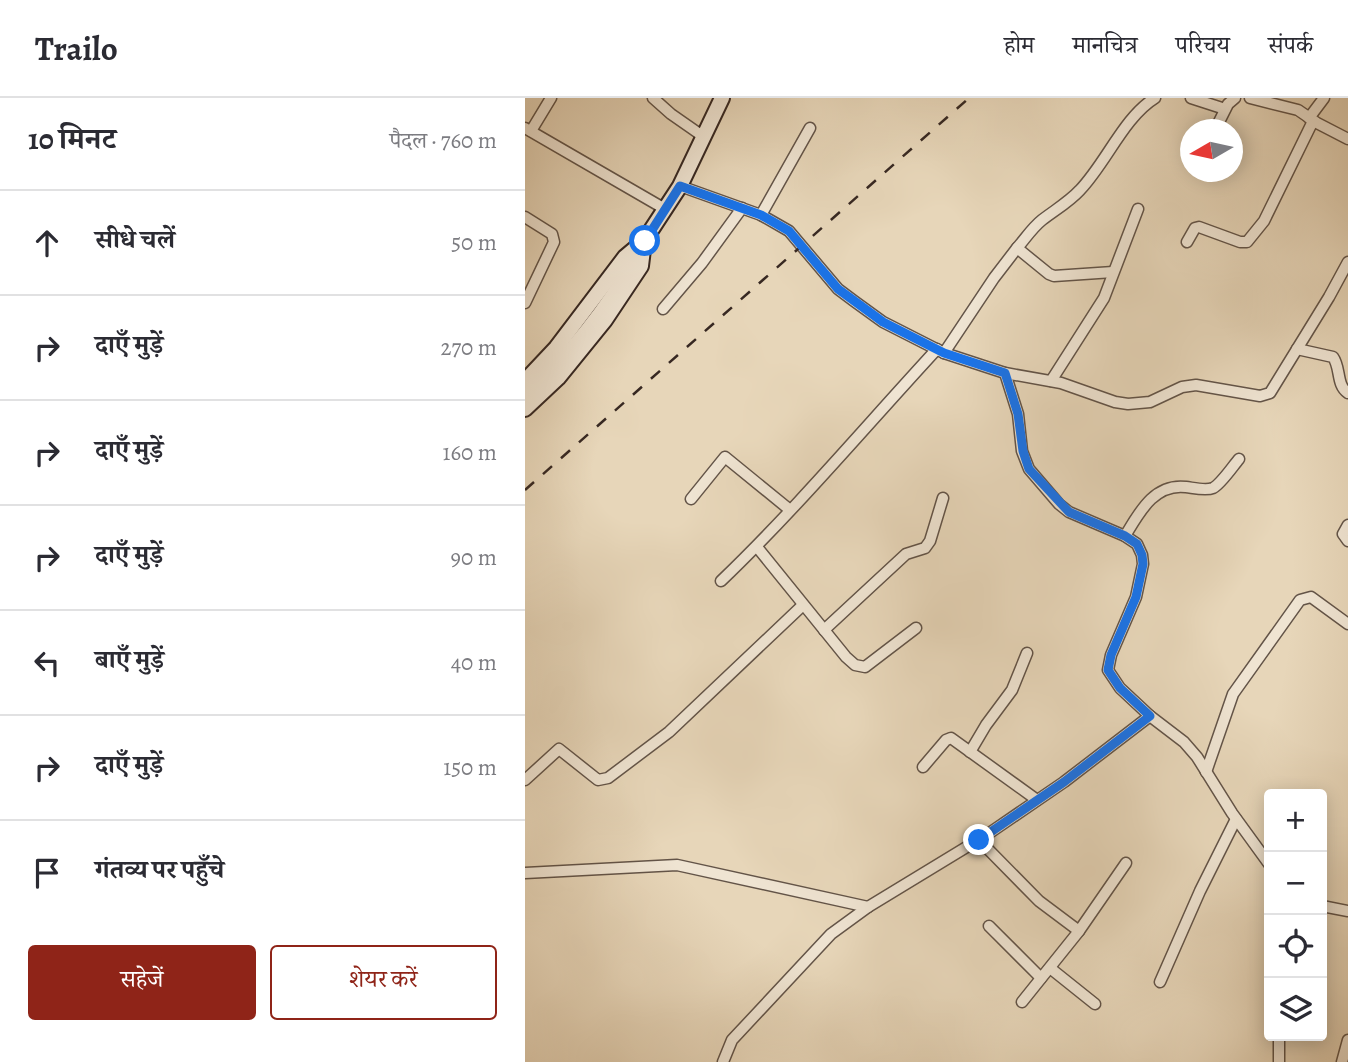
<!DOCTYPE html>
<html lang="hi">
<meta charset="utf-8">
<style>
body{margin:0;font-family:Alegreya,"Noto Serif Devanagari",serif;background:#f2f2f3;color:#2b2b33}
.controls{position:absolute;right:21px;bottom:21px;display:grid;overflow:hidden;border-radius:7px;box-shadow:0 4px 18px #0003}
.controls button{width:63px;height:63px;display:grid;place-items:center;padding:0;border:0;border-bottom:2px solid #e1e1e2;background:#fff;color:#2b2b33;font:35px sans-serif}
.compass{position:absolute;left:655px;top:21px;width:63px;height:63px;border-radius:50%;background:#fff;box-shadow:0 4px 18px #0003;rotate:261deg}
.stop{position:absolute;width:21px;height:21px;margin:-16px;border:5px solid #1a73e8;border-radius:50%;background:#fff}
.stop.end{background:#1a73e8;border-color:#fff;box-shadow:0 2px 7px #0008}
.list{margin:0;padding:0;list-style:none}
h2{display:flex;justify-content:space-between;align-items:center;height:91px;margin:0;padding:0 28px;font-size:30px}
h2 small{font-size:23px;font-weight:400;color:#7c7c81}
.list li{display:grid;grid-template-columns:46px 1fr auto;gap:21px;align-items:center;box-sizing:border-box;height:105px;padding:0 28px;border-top:2px solid #e1e1e2}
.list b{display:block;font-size:26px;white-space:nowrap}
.list em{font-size:23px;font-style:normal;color:#7c7c81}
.actions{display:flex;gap:14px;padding:21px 28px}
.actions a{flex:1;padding:16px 0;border:2px solid #8f2418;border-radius:7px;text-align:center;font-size:24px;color:#8f2418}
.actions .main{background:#8f2418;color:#fff}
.icon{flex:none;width:38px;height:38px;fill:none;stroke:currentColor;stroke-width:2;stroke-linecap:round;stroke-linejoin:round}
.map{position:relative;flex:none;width:823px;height:964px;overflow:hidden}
header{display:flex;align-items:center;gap:42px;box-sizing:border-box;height:98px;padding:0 35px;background:#fff;border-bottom:2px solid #e1e1e2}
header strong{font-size:33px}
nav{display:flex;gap:38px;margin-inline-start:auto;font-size:24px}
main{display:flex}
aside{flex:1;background:#fff}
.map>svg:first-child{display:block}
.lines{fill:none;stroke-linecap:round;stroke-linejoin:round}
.minor-casing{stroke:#635448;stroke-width:13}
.tertiary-casing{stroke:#635448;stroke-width:16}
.secondary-casing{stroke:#372822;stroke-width:18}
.minor{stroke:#efe4d2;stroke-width:10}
.tertiary{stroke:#efe4d2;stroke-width:12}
.secondary{stroke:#efe4d2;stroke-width:14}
.rail{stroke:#372822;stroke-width:2.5;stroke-dasharray:12 12;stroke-linecap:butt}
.route{stroke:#1a73e8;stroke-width:9}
</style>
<header>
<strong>Trailo</strong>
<nav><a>होम</a><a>मानचित्र</a><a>परिचय</a><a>संपर्क</a></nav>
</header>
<main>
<aside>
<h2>10 मिनट<small>पैदल · 760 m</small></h2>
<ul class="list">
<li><svg class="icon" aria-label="ahead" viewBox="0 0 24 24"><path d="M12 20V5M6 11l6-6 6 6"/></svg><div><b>सीधे चलें</b></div><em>50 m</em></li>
<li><svg class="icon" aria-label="right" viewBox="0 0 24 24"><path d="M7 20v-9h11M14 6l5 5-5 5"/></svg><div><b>दाएँ मुड़ें</b></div><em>270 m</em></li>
<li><svg class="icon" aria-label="right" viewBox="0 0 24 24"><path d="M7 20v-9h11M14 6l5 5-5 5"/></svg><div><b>दाएँ मुड़ें</b></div><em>160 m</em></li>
<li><svg class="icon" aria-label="right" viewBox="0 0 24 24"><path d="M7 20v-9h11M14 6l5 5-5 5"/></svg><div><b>दाएँ मुड़ें</b></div><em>90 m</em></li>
<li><svg class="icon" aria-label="left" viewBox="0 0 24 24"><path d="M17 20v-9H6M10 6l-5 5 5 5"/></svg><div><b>बाएँ मुड़ें</b></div><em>40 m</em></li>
<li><svg class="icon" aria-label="right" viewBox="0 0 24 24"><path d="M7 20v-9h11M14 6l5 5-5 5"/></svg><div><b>दाएँ मुड़ें</b></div><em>150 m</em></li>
<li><svg class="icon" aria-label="arrive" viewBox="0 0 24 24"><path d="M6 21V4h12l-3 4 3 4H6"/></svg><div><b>गंतव्य पर पहुँचे</b></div></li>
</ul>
<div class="actions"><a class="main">सहेजें</a><a>शेयर करें</a></div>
</aside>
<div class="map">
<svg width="823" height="964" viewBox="0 0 823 964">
<rect width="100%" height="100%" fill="#e7d6b9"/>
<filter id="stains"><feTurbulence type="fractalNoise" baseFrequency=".00286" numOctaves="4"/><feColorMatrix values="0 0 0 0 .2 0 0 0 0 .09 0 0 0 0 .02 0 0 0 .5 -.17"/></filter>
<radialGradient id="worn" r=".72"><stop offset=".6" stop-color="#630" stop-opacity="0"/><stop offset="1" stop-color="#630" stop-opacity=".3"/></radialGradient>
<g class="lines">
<g class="minor-casing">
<g id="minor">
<path d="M128,0l18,16 33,23"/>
<path d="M666,0l34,11"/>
<path d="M725,0l48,12 19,13 31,16"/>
<path d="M784,20l15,-20"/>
<path d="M0,30l140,81"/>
<path d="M690,32l13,-26 7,-6"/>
<path d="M6,33l20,-33"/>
<path d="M155,88l81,29 28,16 49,58 16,12 29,21 61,31 61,20 56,10 54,19 13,2 22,-2 32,-15 14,-2 64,11 10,-3 59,-96 19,-35"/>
<path d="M236,117l49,-87"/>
<path d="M0,119l27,17 2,8 -29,61"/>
<path d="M662,144l8,-14 4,-1 41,15h7l17,-21 49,-100"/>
<path d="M492,150c8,-9 15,-20 25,-28 13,-10 27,-18 38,-30 26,-27 44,-73 75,-92"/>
<path d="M138,211l39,-46 40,-55"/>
<path d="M772,251l36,8c8,11 3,28 15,36"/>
<path d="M419,255l50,-75 23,-30 32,26 5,2 59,-4"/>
<path d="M526,283l53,-83 34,-89"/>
<path d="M166,401l34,-42 65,53"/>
<path d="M823,427l-5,9 5,7"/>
<path d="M600,438c14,-23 29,-53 61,-49 8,1 20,4 27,1 8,-4 20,-22 26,-29"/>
<path d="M232,449l89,110 9,8 10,2 51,-39"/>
<path d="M196,483c76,-73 144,-154 216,-232"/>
<path d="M299,532l82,-76 19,-6 5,-7 13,-43"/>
<path d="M625,618l34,26 13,15 35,56 37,51"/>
<path d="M445,654l16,-27 26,-35 15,-37"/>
<path d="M398,669l23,-27 5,-2 86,62"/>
<path d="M681,674l27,-78 67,-94 11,-3 37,27"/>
<path d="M0,682l34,-31 39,31 10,-2 61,-46 134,-127"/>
<path d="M454,742l60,61 40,30 -57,71"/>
<path d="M0,775l152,-8 191,42"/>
<path d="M797,808l26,5"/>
<path d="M464,828l52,52"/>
<path d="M554,833l47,-68"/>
<path d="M525,870l45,36"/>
<path d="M635,884l40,-91 36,-72"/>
<path d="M198,964l9,-22 99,-106 37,-27 120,-73 76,-52 86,-66 -30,-28 -12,-18 3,-15 25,-58 7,-33 -1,-9 -5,-11 -12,-8 -56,-24 -10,-8 -30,-35 -7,-18 -4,-37 -13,-41"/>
<path d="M754,964v-26"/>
<path d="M817,964l6,-22"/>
</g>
</g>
<g class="tertiary-casing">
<path id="tertiary" d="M0,297c47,-42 87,-95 118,-150"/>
</g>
<g class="secondary-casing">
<g id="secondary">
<path d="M0,283l31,-33 69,-91 19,-16 36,-55 42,-88"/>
<path d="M0,311l33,-31 47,-58 36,-54 3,-25"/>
</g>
</g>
<use href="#minor" class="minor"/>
<use href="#tertiary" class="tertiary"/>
<use href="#secondary" class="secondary"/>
<path class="rail" d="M0,392l444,-392"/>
</g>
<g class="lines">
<path class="route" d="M120,143l35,-55 81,29 28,16 49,58 45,33 61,31 61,20 13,41 5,37 6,18 40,43 56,24 12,8 5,11 1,9 -7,33 -25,58 -3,15 12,18 30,28 -86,66 -85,58"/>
</g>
<rect width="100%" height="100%" filter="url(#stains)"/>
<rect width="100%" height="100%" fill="url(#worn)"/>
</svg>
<div class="controls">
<button>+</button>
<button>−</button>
<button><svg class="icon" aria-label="locate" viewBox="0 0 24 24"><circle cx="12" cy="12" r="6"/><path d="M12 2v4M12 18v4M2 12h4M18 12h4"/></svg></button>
<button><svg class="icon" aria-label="layers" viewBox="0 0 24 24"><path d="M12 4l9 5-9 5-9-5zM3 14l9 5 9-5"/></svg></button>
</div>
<svg class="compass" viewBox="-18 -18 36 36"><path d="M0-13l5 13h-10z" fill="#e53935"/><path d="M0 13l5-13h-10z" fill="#7c7c81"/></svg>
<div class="stop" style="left:120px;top:143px"></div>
<div class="stop end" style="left:454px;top:742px"></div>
</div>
</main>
